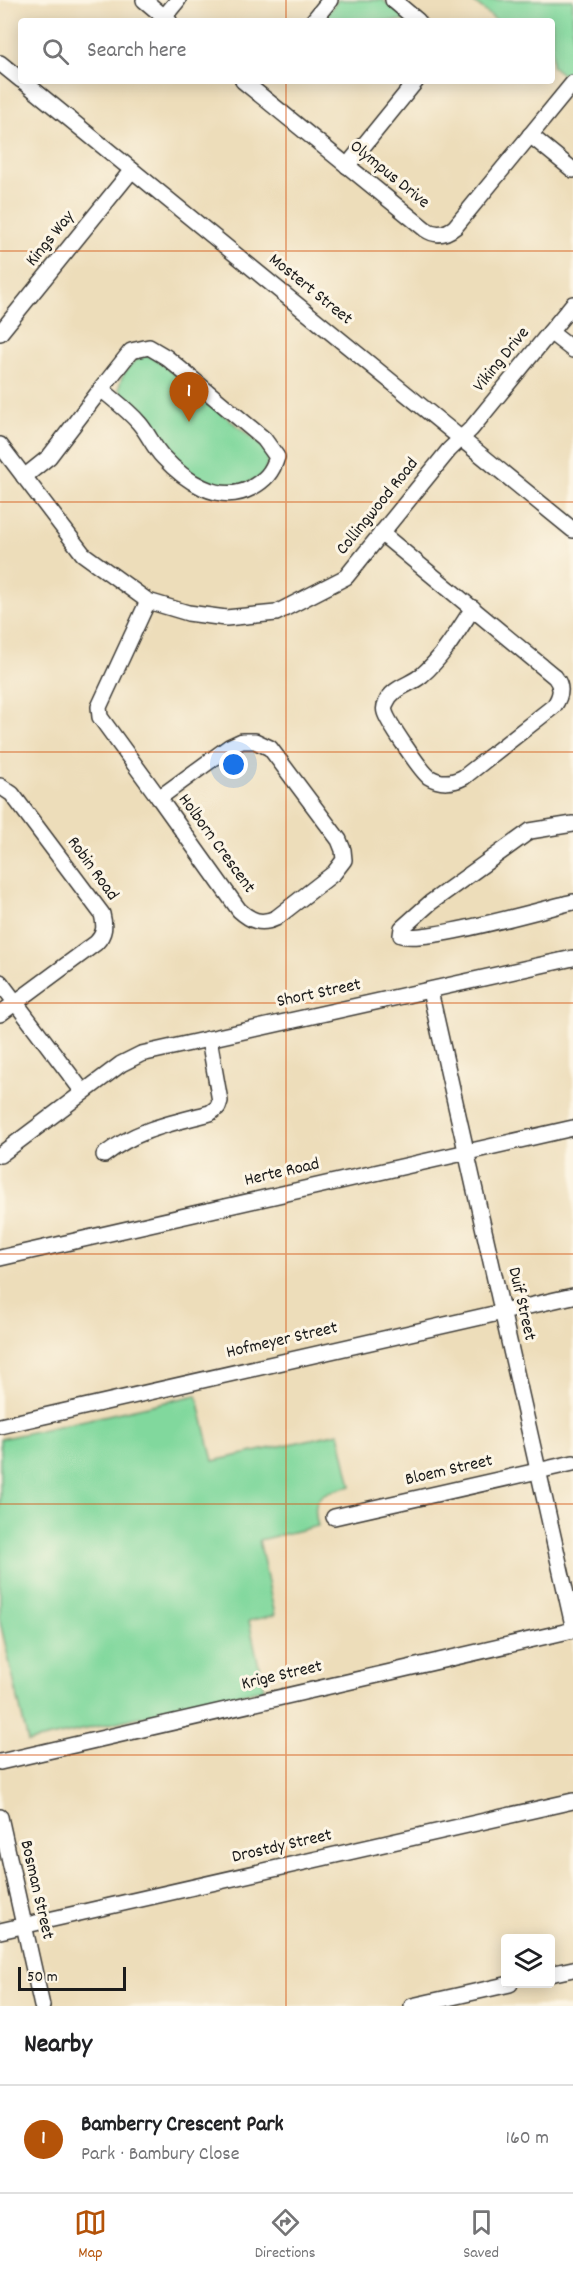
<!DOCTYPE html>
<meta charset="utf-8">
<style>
body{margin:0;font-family:Dekko,sans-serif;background:#f2f2f2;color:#202124}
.controls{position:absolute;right:18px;bottom:18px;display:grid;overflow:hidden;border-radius:6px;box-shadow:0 3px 15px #0003}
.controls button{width:54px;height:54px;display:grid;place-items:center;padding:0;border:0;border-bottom:2px solid #e0e0e0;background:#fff;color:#202124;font:30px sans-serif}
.scale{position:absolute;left:18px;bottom:15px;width:108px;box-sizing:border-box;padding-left:6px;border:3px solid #1c1c1c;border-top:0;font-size:16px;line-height:21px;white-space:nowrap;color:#1c1c1c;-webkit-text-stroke:4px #fcf5e5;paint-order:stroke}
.you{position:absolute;left:234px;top:765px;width:21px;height:21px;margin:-15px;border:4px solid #fff;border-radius:50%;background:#1a73e8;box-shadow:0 0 0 9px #1a73e833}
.badge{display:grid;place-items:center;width:39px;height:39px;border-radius:50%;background:#b45309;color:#fff;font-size:20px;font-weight:700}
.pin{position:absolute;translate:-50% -50px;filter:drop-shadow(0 2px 3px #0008)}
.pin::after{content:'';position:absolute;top:32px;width:21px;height:18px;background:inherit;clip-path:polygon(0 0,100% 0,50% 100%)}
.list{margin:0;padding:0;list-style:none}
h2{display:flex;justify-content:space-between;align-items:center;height:78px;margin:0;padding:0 24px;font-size:26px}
h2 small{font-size:20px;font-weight:400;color:#757577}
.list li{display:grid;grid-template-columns:39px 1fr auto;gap:18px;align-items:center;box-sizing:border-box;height:108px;padding:0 24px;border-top:2px solid #e0e0e0}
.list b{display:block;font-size:22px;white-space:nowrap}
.list p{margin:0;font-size:20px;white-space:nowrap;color:#757577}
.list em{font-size:20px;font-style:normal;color:#757577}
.icon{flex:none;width:33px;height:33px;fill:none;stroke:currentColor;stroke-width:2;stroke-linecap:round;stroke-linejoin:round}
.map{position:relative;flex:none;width:573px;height:2006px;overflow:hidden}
.search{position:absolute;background:#fff;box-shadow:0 3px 15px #0003;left:18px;right:18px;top:18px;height:66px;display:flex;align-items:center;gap:15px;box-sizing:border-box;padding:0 21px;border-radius:6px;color:#757577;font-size:22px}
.sheet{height:186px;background:#fff}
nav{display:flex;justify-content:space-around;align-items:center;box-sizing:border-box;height:84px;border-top:2px solid #e0e0e0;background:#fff;font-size:16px;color:#757577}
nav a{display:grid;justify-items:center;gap:3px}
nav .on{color:#b45309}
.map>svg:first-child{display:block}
.green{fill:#81d89d;stroke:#4e7a5c;stroke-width:1.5}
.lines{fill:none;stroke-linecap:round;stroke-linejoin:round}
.street-casing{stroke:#3b3934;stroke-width:18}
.street{stroke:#fff;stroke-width:15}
.grid{fill:none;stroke:#d4530e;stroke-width:1.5;stroke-opacity:0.55}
.labels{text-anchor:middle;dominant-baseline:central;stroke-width:6;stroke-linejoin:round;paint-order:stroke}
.street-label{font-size:18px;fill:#1c1c1c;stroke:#fcf5e5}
</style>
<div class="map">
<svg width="573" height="2006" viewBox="0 0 573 2006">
<rect width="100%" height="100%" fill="#fcf5e5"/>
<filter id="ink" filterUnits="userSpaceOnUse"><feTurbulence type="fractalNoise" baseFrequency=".0167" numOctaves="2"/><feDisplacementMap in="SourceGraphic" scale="12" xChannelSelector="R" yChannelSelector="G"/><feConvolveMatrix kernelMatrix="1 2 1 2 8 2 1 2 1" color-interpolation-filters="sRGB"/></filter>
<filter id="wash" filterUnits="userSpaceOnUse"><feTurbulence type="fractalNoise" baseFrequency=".008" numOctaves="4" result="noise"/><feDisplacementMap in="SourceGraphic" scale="24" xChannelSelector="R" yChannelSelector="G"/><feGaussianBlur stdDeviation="1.35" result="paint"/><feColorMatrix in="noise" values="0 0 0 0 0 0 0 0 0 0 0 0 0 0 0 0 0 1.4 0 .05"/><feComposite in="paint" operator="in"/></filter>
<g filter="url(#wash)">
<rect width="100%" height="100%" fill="#edddba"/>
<g class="green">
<path d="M338,0h45l26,21h-88z"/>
<path d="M471,0h102v71l-6,7 -15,-12v-45h-55z"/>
<path d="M147,355l9,4 114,94 -6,23c-10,3 -25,12 -36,12 -44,-3 -79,-58 -104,-90l-5,-9c1,-14 14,-31 28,-34z"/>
<path d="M197,1395l16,66 126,-28 12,53c-27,7 -42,8 -33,40l-59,14 16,75 -26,6 15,68 -236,53 -28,-120v-183z"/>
</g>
</g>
<g filter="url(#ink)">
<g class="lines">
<g class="street-casing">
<g id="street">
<path d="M144,0l25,21"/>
<path d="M393,0l25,21"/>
<path d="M164,17l14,-17"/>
<path d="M313,21l17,-21"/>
<path d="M0,63l21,17"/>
<path d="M23,81l550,449"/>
<path d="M243,81l182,148c10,7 20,6 30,-2l118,-144"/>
<path d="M530,135l43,35"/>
<path d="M347,166l69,-85"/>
<path d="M550,332l23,18"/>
<path d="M0,333l132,-163"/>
<path d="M149,347l17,10 98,82 13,18c-5,16 -12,23 -26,31 -32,17 -67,-8 -88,-31 -10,-10 -15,-24 -24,-34 -11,-13 -25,-23 -38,-34l30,-38z"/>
<path d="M0,445l83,109 65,47 40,12 38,5 50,-5 70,-36 103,-127 22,-21 102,-125"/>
<path d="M24,477l25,-20 52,-68"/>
<path d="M381,533l174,144c8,10 6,19 -1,29l-90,71c-11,6 -24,7 -35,0 -8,-6 -42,-56 -44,-65 -1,-3 0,-7 1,-9 6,-16 25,-18 36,-28 21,-18 36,-44 51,-67"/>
<path d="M148,601l-49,106 1,10 59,81"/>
<path d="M242,741h13l15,7 69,92 4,10 1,10 -10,13 -58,45c-15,7 -25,3 -37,-8l-80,-112 70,-51z"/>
<path d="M0,786l12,8 90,120c3,12 3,20 -6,29l-96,71"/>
<path d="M573,824l-43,7 -100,72 -28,25 -1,7c22,9 142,-26 172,-33"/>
<path d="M0,982l83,110"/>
<path d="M430,991l143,634"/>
<path d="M0,1155l121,-91 20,-10 432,-96"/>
<path d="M104,1155c34,-26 65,-31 106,-42l8,-6 2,-6 -11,-62"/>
<path d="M0,1258l573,-130"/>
<path d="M0,1426l573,-130"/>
<path d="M334,1517l239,-54"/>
<path d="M0,1762l573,-132"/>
<path d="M0,1817l42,189"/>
<path d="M0,1931l573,-130"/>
<path d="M550,1974l23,-5"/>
<path d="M412,2006l98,-22"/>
</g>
</g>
<use href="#street" class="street"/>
</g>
</g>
<path class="grid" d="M286,0v21M286,81v1925M0,251h573M0,502h573M0,752h573M0,1003h573M0,1254h573M0,1504h573M0,1755h573"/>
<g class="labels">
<g class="street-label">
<text transform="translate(389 175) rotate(39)">Olympus Drive</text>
<text transform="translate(51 239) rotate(-51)">Kings Way</text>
<text transform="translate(310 290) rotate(39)">Mostert Street</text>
<text transform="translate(502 360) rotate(-51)">Viking Drive</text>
<text transform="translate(378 507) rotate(-51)">Collingwood Road</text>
<text transform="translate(216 844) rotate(54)">Holborn Crescent</text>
<text transform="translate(92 869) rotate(54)">Robin Road</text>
<text transform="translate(319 994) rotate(-12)">Short Street</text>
<text transform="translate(282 1173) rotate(-13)">Herte Road</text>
<text transform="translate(521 1304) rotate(77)">Duif Street</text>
<text transform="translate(282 1341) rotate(-13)">Hofmeyer Street</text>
<text transform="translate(449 1471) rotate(-13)">Bloem Street</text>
<text transform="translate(282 1676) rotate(-13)">Krige Street</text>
<text transform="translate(282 1847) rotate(-13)">Drostdy Street</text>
<text transform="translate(36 1890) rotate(77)">Bosman Street</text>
</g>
</g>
</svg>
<div class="controls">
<button><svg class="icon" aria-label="layers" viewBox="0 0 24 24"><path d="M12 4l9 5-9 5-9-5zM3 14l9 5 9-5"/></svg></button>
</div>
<div class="scale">50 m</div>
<div class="you"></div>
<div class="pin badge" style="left:189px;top:422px">1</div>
<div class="search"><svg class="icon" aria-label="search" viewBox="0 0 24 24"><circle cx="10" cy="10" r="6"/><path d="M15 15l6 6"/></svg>Search here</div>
</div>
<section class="sheet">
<h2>Nearby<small></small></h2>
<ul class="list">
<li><span class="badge">1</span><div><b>Bamberry Crescent Park</b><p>Park · Bambury Close</p></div><em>160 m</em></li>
</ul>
</section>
<nav>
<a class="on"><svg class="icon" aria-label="map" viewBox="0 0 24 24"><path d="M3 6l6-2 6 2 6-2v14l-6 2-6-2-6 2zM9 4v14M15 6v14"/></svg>Map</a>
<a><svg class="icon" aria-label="directions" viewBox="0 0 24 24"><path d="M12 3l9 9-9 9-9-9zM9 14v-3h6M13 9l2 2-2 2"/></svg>Directions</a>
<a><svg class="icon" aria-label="saved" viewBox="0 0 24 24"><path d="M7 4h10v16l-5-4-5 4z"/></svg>Saved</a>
</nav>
